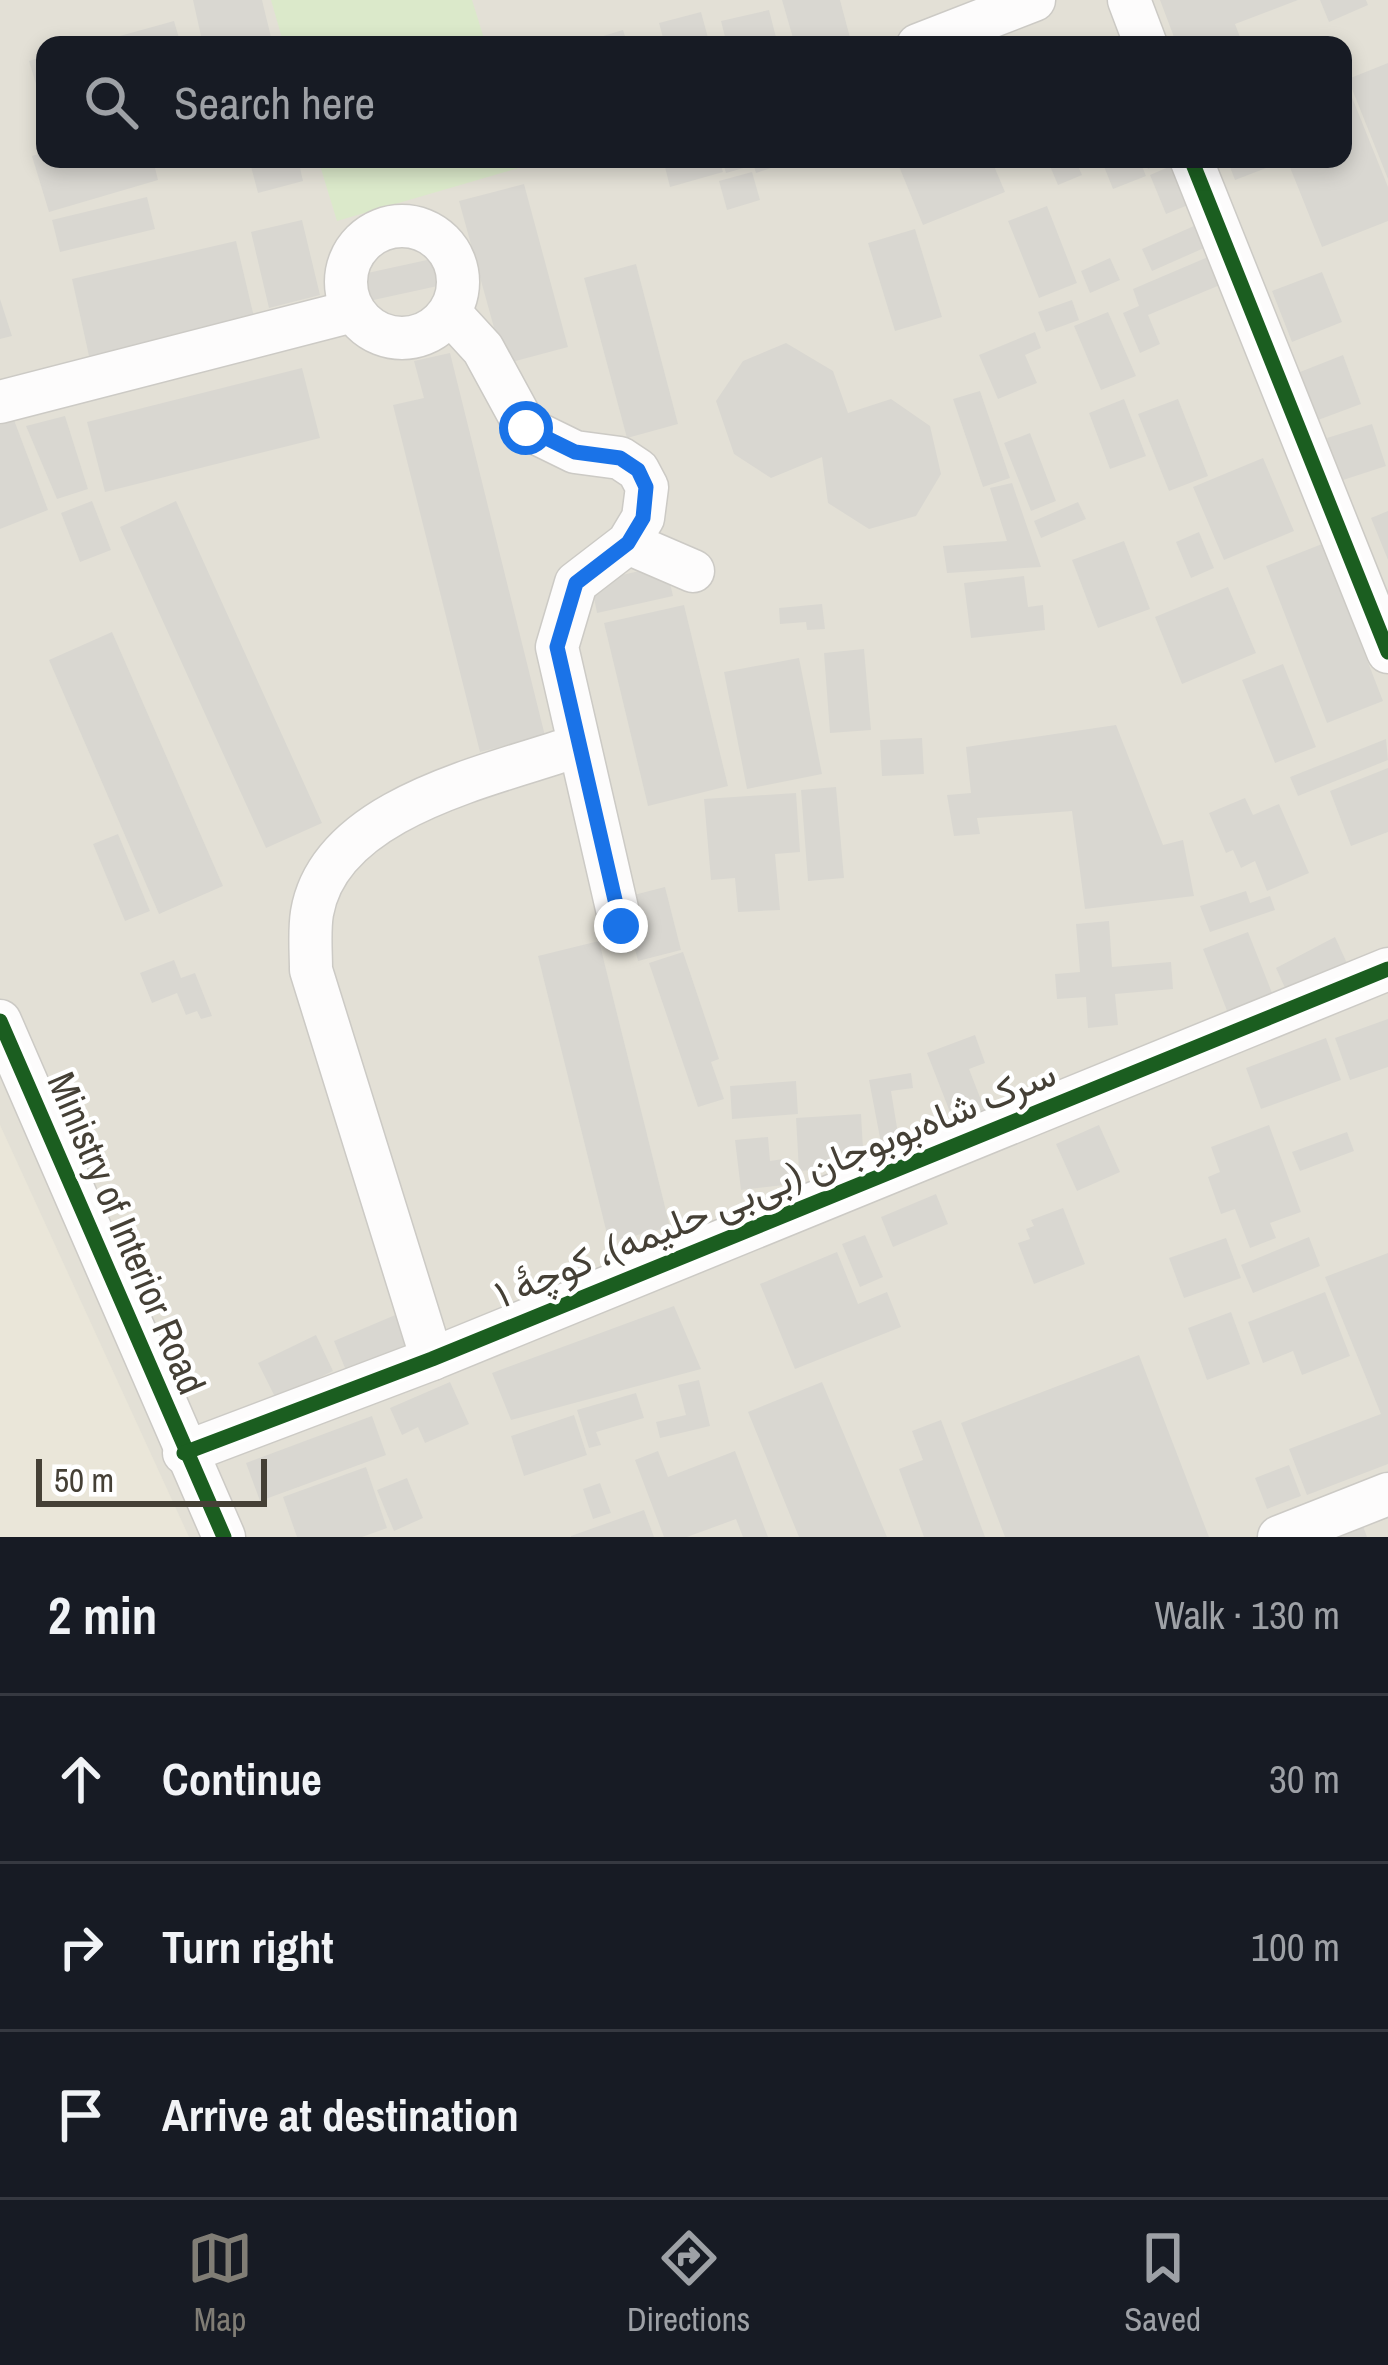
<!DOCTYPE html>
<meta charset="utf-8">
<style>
body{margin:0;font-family:"Archivo Narrow",Vazirmatn,sans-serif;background:#20242c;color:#f1f3f6}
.scale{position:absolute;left:36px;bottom:30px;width:231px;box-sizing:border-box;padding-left:12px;border:6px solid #454036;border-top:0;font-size:33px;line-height:42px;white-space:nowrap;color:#454036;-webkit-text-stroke:9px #fff;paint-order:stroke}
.stop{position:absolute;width:36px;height:36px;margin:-27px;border:9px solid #1a73e8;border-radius:50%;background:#fff}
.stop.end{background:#1a73e8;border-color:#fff;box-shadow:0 3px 12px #0008}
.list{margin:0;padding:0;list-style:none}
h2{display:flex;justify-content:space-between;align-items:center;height:156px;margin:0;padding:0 48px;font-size:51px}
h2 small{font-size:39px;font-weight:400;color:#9ea1a6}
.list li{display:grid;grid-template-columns:78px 1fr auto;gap:36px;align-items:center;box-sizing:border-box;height:168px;padding:0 48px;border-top:3px solid #363941}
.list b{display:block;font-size:45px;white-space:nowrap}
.list em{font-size:39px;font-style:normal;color:#9ea1a6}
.icon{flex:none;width:66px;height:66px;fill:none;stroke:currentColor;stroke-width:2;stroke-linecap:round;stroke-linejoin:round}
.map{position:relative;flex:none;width:1388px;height:1537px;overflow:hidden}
.search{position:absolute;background:#171b24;box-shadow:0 6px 18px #0003;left:36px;right:36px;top:36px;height:132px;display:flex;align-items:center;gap:30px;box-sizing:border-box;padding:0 42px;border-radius:24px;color:#9ea1a6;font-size:45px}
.sheet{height:660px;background:#171b24}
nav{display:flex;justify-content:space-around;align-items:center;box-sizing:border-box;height:168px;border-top:3px solid #363941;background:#171b24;font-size:33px;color:#9ea1a6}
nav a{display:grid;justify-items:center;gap:6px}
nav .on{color:#807d75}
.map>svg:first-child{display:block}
.residential{fill:#e3e0d6;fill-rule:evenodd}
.education{fill:#eae6d9}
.green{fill:#dbe9ca}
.building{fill:#d9d7d1}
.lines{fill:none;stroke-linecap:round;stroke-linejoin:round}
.minor-casing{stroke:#cccac5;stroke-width:45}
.minor{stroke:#fdfcfc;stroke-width:42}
.cycleway-casing{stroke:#fff;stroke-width:22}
.cycleway{stroke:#1b5e20;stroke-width:15}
.route{stroke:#1a73e8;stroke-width:15}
.labels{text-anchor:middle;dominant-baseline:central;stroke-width:9;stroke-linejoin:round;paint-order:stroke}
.street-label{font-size:39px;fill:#454036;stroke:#fff}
</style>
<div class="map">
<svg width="1388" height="1537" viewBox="0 0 1388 1537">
<rect width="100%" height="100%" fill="#efeee9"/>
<path class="residential" d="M0,0h1388v1537h-1388zM45,45h1298v114h-1298z"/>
<path class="education" d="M0,1125l189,412h-189z"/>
<g class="green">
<path d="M271,0h201l14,45h-202z"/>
<path d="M318,159h202l2,8 -185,54z"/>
</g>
<g class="building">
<path d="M193,0h69l9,37 -68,8z"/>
<path d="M782,0h58l12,45h-57z"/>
<path d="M1160,0h138l-63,24 8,21h-66z"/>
<path d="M1320,0h46l2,5 -39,17z"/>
<path d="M769,10l9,35h-51l-6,-24z"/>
<path d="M701,12l9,33h-45l-6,-22z"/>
<path d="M174,21l7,24h-90v-1z"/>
<path d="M623,30l5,15h-51v-1z"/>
<path d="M45,56v54l-1,1 -15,-50z"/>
<path d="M1388,63v116l-40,-100z"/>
<path d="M1343,75l45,112v34l-66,26 -35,-87 -52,20 -8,-21h116z"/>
<path d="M45,152v7l135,1 -25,8 3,12 -109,32 -17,-56z"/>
<path d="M249,159h49l5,22 -45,12z"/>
<path d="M663,159h56l4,13 -53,15z"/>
<path d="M722,159h23l2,8 -21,6z"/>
<path d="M752,159h43v1l-39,13z"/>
<path d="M896,159h95l14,33 -82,33z"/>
<path d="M1047,159h28l7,16 -24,10z"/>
<path d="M1101,159h38l7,17 -33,13z"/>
<path d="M1143,159h28l-23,10z"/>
<path d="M1171,166l17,39 -22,9 -16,-39z"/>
<path d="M752,172l8,28 -33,10 -8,-29z"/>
<path d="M524,184l44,163 -64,17 -45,-163z"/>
<path d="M147,197l8,32 -95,23 -8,-32z"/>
<path d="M1047,206l30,77 -38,15 -31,-77z"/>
<path d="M302,220l18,75 -51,13 -18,-76z"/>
<path d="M1194,226l10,22 -52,23 -10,-22z"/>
<path d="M915,229l27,88 -47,14 -27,-88z"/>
<path d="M236,241l18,76 -165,39 -17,-77z"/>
<path d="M1208,257l12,28 -72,30 12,29 -20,9 -17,-40 16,-7 -6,-17z"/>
<path d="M436,258l6,27 -73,16 -6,-27z"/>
<path d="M1110,258l10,22 -30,13 -9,-22z"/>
<path d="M636,264l42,160 -51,14 -43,-160z"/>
<path d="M1322,272l20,50 -50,20 -20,-51z"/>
<path d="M0,299l12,37 -12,3z"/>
<path d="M1072,300l7,20 -33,12 -8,-20z"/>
<path d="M1108,312l28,64 -35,14 -27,-64z"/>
<path d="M1035,332l6,16 -16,7 12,28 -39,16 -19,-44z"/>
<path d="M786,343l47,28 15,42 43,-14 39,27 11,48 -25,42 -47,13 -41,-26 -6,-46 -51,21 -37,-24 -18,-53 27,-40z"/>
<path d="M450,353l95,383 -65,16 -87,-347 31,-7 -10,-37z"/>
<path d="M1343,355l18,49 -43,16 -18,-48z"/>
<path d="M302,368l18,70 -215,54 -18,-70z"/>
<path d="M980,391l30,87 -27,9 -30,-88z"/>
<path d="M1124,399l22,57 -36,13 -21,-56z"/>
<path d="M1178,399l30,77 -39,15 -31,-77z"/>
<path d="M65,416l23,73 -31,10 -31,-73z"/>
<path d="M14,420l34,90 -48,19v-104z"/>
<path d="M1372,424l14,42 -46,15 -13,-43z"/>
<path d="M1030,433l26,68 -25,10 -27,-68z"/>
<path d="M1263,458l31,73 -70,29 -31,-73z"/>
<path d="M1012,483l29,84 -94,6 -4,-27 64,-5 -17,-53z"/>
<path d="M92,501l19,49 -31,12 -19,-49z"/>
<path d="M176,501l146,322 -56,25 -146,-321z"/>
<path d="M1078,502l8,17 -45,19 -7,-17z"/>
<path d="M1388,511v49l-17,-42z"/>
<path d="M1199,532l15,36 -23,10 -15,-36z"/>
<path d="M1124,541l26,68 -52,19 -26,-68z"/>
<path d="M1322,544l61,157 -56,22 -61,-157z"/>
<path d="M666,565l7,31 -76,17 -6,-31z"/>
<path d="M1024,576l4,31 15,-2 2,25 -74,8 -7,-55z"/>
<path d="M1228,587l28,66 -74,31 -27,-67z"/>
<path d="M822,604l3,25 -18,1 -1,-8 -26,2 -1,-16z"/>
<path d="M684,605l44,181 -80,20 -44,-183z"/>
<path d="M112,632l111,254 -64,28 -110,-254z"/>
<path d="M864,649l7,81 -41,3 -6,-80z"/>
<path d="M799,658l23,116 -75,15 -23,-117z"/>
<path d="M1283,664l33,83 -41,16 -33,-83z"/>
<path d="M1116,725l47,120 20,-5 11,56 -109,13 -13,-98 -95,7 3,16 -26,2 -7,-41 24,-2 -5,-46z"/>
<path d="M922,738l2,36 -42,2 -2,-36z"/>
<path d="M1386,739l2,21 -90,36 -8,-19z"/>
<path d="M1388,768v64l-37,14 -21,-55z"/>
<path d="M836,787l8,91 -36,3 -7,-91z"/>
<path d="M796,793l4,59 -25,2 5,56 -42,2 -3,-34 -24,2 -7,-81z"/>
<path d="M1245,798l8,17 26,-11 30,69 -42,18 -12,-30 -14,7 -8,-18 -7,3 -17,-40z"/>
<path d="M118,834l32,77 -25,10 -32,-77z"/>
<path d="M665,887l16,63 -43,11 -16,-63z"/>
<path d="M1246,891l4,12 20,-7 5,14 -65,22 -10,-26z"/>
<path d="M1109,921l3,46 59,-5 2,27 -58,5 3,31 -30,3 -2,-31 -29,2 -2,-25 25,-2 -4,-48z"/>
<path d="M1248,932l28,71 -45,18 -28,-72z"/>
<path d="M1335,937l16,35 -61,27 -14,-31z"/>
<path d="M599,941l71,286 -61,15 -71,-286z"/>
<path d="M683,952l36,107 -8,3 13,37 -26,8 -49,-144z"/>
<path d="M174,960l7,18 14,-5 17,43 -11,3 -4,-8 -11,4 -9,-22 -25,10 -12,-30z"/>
<path d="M1388,1019v48l-38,13 -15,-42z"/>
<path d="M975,1035l10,28 -16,6 17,44 -31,12 -28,-72z"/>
<path d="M1326,1038l15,42 -80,29 -15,-41z"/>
<path d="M911,1073l2,15 -22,3 8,49 -18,3 -12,-63z"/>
<path d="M796,1081l2,33 -66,5 -2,-33z"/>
<path d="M861,1114l3,52 -65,5 -3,-53z"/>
<path d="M1099,1125l21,47 -43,19 -21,-47z"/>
<path d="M1269,1125l32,87 -31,11 6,15 -26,10 -15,-39 -14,5 -13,-37 12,-5 -9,-25z"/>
<path d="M1347,1132l7,19 -54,20 -8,-19z"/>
<path d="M768,1137l2,24 20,-3 3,26 -52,6 -6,-50z"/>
<path d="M936,1194l12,30 -55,23 -12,-30z"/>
<path d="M1063,1208l22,56 -51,20 -16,-41 12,-4 -4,-10 8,-3 -3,-6z"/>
<path d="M865,1235l18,42 -23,10 -18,-43z"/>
<path d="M1309,1237l11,29 -67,27 -12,-28z"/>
<path d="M1226,1238l15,40 -57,20 -15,-40z"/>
<path d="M837,1252l21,52 29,-12 14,35 -106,42 -35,-85z"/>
<path d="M1388,1253v211l-81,31 -18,-46 92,-35 -56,-137z"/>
<path d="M1325,1292l25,64 -48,19 -9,-24 -30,12 -15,-41z"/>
<path d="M674,1306l27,63 -190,51 -19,-47z"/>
<path d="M1231,1312l19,52 -43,16 -19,-52z"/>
<path d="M400,1313l20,45 -73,15 -13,-32z"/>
<path d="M316,1335l17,36 -57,28 -18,-36z"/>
<path d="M1139,1355l70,182h-204l-44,-114z"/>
<path d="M699,1380l11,46 -50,12 -4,-16 30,-7 -8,-30z"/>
<path d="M450,1382l19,42 -44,19 -7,-16 -16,8 -12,-27z"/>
<path d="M822,1382l65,155h-88l-51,-125z"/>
<path d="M636,1393l8,25 -48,14 5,13 -12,3 -12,-38z"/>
<path d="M574,1415l13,40 -63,21 -13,-40z"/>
<path d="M372,1416l14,39 -126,46 -14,-38z"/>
<path d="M941,1420l44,117h-61l-25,-68 24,-9 -11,-29z"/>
<path d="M658,1451l10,26 67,-26 33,86h-25l-7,-18 -49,18h-23l-29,-77z"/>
<path d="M1289,1465l12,31 -34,13 -12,-31z"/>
<path d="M366,1467l21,61 -25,9h-65l-14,-40z"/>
<path d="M407,1478l16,40 -29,13 -17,-41z"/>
<path d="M600,1483l11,30 -18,6 -10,-30z"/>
<path d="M644,1510l10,27h-83v-1z"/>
<path d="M1363,1526l4,11h-33z"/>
</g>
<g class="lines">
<g class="minor-casing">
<g id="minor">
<path d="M1129,0l17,45"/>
<path d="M918,45l116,-45"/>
<path d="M1191,159l197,493"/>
<circle cx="402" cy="282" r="56"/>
<path d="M450,313l33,36 43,79 49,24 45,6 18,12 9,17 -4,31 -15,25 -52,40 -19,64 64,279"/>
<path d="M0,402l353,-91"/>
<path d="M628,543l65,28"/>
<path d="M0,1021l224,516"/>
<path d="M432,1359l-121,-389c0,-18 -2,-39 1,-57 18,-106 179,-137 265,-167"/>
<path d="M184,1453l248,-94 956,-390"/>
<path d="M1279,1537l109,-43"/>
</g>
</g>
<use href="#minor" class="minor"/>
<g class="cycleway-casing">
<g id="cycleway">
<path d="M1191,159l197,493"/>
<path d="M0,1021l224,516"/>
<path d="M184,1453l248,-94 956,-390"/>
</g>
</g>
<use href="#cycleway" class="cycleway"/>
</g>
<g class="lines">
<path class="route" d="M526,428l49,24 45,6 18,12 8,17 -3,31 -15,25 -52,40 -19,64 64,279"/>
</g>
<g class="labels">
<g class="street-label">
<text transform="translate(775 1183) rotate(-22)">سرک شاه‌بوبوجان (بی‌بی حلیمه)، کوچۀ ۱</text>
<text transform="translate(127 1233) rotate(67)">Ministry of Interior Road</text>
</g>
</g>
</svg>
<div class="scale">50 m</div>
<div class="stop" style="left:526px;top:428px"></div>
<div class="stop end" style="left:621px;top:926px"></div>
<div class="search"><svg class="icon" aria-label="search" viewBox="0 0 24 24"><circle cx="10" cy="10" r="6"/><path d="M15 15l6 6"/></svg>Search here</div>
</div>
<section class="sheet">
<h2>2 min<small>Walk · 130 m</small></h2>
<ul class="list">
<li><svg class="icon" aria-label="ahead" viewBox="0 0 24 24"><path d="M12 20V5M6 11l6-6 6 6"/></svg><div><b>Continue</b></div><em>30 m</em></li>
<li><svg class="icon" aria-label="right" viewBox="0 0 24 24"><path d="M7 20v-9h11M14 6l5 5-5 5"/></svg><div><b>Turn right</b></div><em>100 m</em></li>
<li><svg class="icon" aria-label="arrive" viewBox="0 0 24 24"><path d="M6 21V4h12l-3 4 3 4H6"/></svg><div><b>Arrive at destination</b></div></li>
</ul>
</section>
<nav>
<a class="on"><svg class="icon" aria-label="map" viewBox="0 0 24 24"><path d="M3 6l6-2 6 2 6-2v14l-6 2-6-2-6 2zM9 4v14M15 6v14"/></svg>Map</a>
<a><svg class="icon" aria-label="directions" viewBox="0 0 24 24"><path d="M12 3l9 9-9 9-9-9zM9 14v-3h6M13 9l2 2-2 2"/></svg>Directions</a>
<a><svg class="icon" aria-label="saved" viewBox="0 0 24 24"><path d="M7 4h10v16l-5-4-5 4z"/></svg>Saved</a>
</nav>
